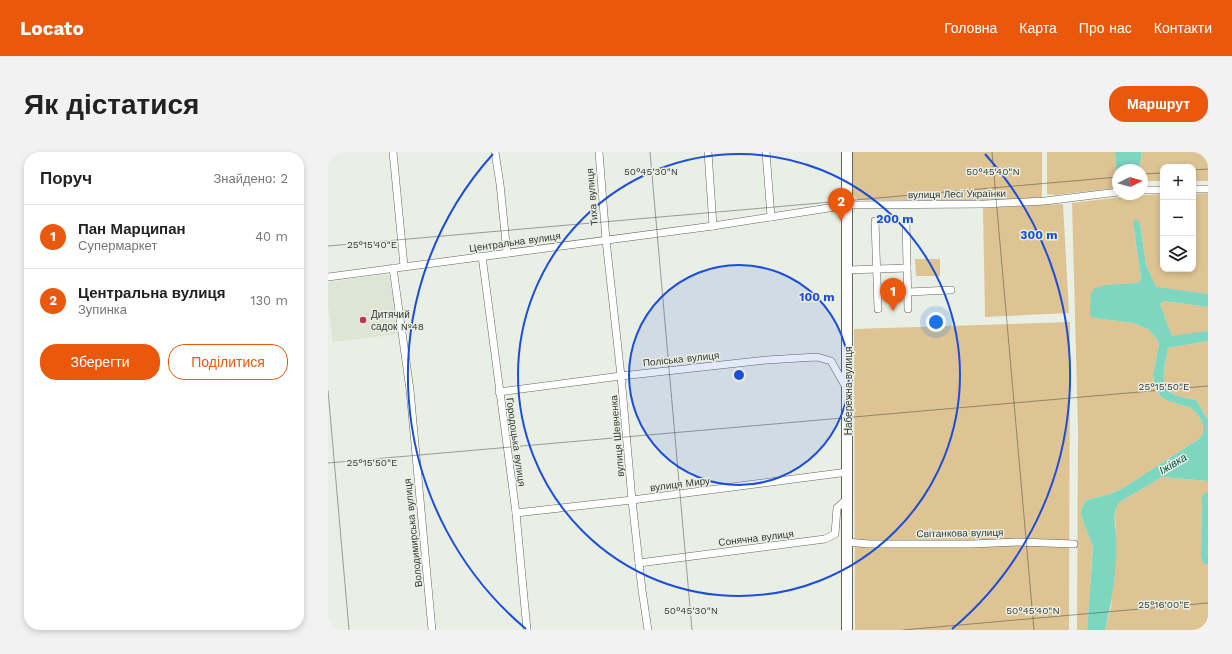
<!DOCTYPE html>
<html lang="uk">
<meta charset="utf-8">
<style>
body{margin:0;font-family:"Work Sans",sans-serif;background:#f2f2f2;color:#222}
.controls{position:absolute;right:12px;top:12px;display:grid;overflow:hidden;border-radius:8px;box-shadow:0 2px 6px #0003}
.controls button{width:36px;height:36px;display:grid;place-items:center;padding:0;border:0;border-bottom:1px solid #e0e0e0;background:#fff;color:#222;font:20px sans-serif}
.compass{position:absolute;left:784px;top:12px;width:36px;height:36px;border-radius:50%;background:#fff;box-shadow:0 2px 6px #0003;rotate:85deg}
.you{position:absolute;left:608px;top:170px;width:14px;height:14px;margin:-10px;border:3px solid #fff;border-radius:50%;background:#1a73e8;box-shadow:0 0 0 6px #1a73e833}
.badge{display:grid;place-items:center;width:26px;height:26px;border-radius:50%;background:#ea580c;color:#fff;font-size:13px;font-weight:700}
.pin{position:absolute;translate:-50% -33px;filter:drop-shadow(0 1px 2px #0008)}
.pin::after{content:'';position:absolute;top:21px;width:14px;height:12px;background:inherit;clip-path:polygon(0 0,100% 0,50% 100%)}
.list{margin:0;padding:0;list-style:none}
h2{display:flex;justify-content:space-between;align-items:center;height:52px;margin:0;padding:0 16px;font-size:17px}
h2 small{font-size:13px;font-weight:400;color:#767676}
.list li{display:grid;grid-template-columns:26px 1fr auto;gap:12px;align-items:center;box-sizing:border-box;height:64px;padding:0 16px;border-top:1px solid #e0e0e0}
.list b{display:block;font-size:15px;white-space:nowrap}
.list p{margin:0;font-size:13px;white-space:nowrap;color:#767676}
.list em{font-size:13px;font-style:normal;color:#767676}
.actions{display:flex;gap:8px;padding:12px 16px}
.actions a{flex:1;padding:9px 0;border:1px solid #ea580c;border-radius:16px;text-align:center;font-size:14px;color:#ea580c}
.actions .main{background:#ea580c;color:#fff}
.icon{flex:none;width:22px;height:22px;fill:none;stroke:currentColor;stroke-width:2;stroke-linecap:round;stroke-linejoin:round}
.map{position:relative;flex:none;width:880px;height:478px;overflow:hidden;border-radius:16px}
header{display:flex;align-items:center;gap:24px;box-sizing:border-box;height:56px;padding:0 20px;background:#ea580c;color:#fff}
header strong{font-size:19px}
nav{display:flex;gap:22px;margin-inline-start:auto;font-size:14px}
.intro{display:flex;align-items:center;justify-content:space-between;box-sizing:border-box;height:96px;padding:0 24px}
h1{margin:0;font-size:28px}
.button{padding:10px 18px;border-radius:16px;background:#ea580c;color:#fff;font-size:14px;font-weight:700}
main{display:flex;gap:24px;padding:0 24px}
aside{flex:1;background:#fff;border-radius:16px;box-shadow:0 2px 6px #0003}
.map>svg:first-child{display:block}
.built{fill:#dde5d5}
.green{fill:#dec493}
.water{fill:#7cd6c0}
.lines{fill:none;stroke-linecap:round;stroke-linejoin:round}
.street-casing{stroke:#62665e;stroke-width:8}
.secondary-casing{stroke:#62665e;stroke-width:12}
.street{stroke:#fff;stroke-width:7}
.secondary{stroke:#fff;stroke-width:10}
.ticks{fill:none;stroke:#353733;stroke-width:1;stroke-opacity:0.45}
.ring{fill:none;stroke:#1d4ed8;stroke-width:2}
.poi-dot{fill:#c23251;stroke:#eaefe5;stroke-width:1.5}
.labels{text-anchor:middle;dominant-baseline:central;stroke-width:3;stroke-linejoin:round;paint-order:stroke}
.street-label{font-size:10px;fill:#353733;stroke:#eaefe5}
.poi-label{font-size:10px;fill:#353733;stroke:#eaefe5;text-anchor:start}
.water-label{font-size:11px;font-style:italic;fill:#025446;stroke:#eaefe5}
.ticks-label{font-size:10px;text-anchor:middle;fill:#353733;stroke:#eaefe5;stroke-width:3;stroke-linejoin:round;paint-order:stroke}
.centre{fill:#1d4ed8;stroke:#eaefe5;stroke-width:2}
.ring-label{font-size:12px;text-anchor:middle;font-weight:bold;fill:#1d4ed8;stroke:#eaefe5;stroke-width:3;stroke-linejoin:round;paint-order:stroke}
</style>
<header>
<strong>Locato</strong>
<nav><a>Головна</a><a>Карта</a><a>Про нас</a><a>Контакти</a></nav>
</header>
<div class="intro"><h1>Як дістатися</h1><a class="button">Маршрут</a></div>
<main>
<aside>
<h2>Поруч<small>Знайдено: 2</small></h2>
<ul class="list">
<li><span class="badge">1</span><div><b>Пан Марципан</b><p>Супермаркет</p></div><em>40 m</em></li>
<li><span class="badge">2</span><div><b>Центральна вулиця</b><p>Зупинка</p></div><em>130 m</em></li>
</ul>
<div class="actions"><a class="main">Зберегти</a><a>Поділитися</a></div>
</aside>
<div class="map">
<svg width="880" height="478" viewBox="0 0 880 478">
<rect width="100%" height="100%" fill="#eaefe5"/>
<path class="built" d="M61,122l10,60 -66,8 -5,-36v-24z"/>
<g class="green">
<path d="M525,0h189v46l-57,2h-127l-5,-6z"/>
<path d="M719,0h68l1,16 2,2v18l-63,7 -8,-1z"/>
<path d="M814,0h66v29h-15v-14h-30v14h-14l-4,4h-3v-15h-3z"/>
<path d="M880,41v101l-52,-6 -10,-23 -6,-42 -6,8 7,47 -2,6h-7l-37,34 38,5 15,6 9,10 2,5 -6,31 2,11 5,10 6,4 25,8 8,8 4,9v9l-4,5 -76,49 -13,6 -23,6 -5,7 -1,6 2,8 10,26 -6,83h-10l1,-201 -6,-226 57,-7 34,-2v75h30v-75z"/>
<path d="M735,52l6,109 -84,4 -2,-109z"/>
<path d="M587,107h25v17h-24z"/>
<path d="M836,149l44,6v24l-36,6 -12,-33z"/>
<path d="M742,170l-1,308h-214l-1,-301z"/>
<path d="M880,189v79l-12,-20c-8,-2 -18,-3 -25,-7 -13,-7 -5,-33 -3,-45z"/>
<path d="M834,325l46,4v12h-4l-2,3 -1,61 2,6 5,1v66h-103l6,-23 5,-70 -1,-22 1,-8 4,-5z"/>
</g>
<g class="water">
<path d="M787,0h27l-3,18h-21l-2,-2z"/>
<path d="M808,67l4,4 6,42 10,22 52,7v13l-44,-6 -4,3 12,32 36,-5v10l-40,7c-2,12 -10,38 3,45 7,4 17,5 25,7l12,20v61l-46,-4 -42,25c-8,9 -5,22 -4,33 1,32 -3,63 -11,95h-18l6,-83 -10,-26 -2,-8 1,-6 5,-7 23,-6 13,-6 76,-49 4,-5v-9l-4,-9 -8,-8 -25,-8 -6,-4 -5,-11 -2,-10 6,-31 -2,-5 -9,-10 -15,-6 -38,-5 -5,-2 1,-23 4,-5 12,-3 32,-2 2,-5 -8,-55z"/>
<path d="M876,341h4v71h-5l-2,-7 1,-61z"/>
</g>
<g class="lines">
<g class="street-casing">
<g id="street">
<path d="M65,0l11,114"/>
<path d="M167,0l5,32 7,69"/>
<path d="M271,0l7,88 15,136 11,124 10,90 6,40"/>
<path d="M380,0l5,74"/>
<path d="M438,0l5,65"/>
<path d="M865,37h15"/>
<path d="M814,38h21"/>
<path d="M547,69l3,88"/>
<path d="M578,69l2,88"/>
<path d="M154,104l34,257 11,117"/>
<path d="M65,116l17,122 22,240"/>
<path d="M520,118l59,-2"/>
<path d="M0,125l385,-51 135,-21 137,-1 60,-3 73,-9"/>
<path d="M580,140l43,-2"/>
<path d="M171,240l122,-16 145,-16 51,-3 14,4 16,28"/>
<path d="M188,361l116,-13 216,-28"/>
<path d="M519,390l22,2h103l46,-2 56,2"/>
<path d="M311,411l186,-24 10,-5 2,-26 11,-10"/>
</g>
</g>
<g class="secondary-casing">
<path id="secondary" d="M519,0v478"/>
</g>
<use href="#street" class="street"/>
<use href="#secondary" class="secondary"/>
</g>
<path class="ticks" d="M322,0l42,478M664,0l42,478M865,18l15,-1M814,22l21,-1M0,94l790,-69M0,238l21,240M0,311l880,-77M575,478l305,-27"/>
<circle cx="411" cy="223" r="110" fill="#1d4ed8" fill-opacity=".12"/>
<g class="ring">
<circle cx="411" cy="223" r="110"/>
<circle cx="411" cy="223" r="221"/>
<path d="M198 477A331 331 0 0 1 165 2M657 2A331 331 0 0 1 624 477"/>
</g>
<circle class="poi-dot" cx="35" cy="168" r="4"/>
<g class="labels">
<g class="street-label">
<text transform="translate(629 42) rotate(-1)">вулиця Лесі Українки</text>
<text transform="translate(264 45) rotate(-95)">Тиха вулиця</text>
<text transform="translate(187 90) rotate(-8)">Центральна вулиця</text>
<text transform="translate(353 207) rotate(-6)">Поліська вулиця</text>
<text transform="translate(520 239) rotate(-90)">Набережна вулиця</text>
<text transform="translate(289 284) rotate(-95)">вулиця Шевченка</text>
<text transform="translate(188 290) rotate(82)">Городоцька вулиця</text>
<text transform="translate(352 332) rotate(-7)">вулиця Миру</text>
<text transform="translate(85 381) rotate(-96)">Володимирська вулиця</text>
<text transform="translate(632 381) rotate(-1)">Світанкова вулиця</text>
<text transform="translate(428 386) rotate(-7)">Сонячна вулиця</text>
</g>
<g class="poi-label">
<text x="43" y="162">Дитячий<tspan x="43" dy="12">садок №48</tspan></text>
</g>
<g class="water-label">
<text transform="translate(845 312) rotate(-31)">Іжівка</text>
</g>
</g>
<g class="ticks-label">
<text x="323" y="23">50°45'30"N</text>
<text x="665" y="23">50°45'40"N</text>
<text x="44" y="96">25°15'40"E</text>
<text x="836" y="238">25°15'50"E</text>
<text x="44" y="314">25°15'50"E</text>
<text x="836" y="456">25°16'00"E</text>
<text x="363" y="462">50°45'30"N</text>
<text x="705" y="462">50°45'40"N</text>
</g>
<circle cx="411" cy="223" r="6" class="centre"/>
<g class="ring-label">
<text x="567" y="71">200 m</text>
<text x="711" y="87">300 m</text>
<text x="489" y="149">100 m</text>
</g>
</svg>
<div class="controls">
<button>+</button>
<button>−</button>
<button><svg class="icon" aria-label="layers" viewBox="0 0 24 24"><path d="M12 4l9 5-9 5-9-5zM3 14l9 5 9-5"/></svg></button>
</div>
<svg class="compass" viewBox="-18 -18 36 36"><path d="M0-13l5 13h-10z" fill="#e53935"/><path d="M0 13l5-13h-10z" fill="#767676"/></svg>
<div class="you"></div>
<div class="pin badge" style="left:565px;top:159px">1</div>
<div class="pin badge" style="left:513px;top:69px">2</div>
</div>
</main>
